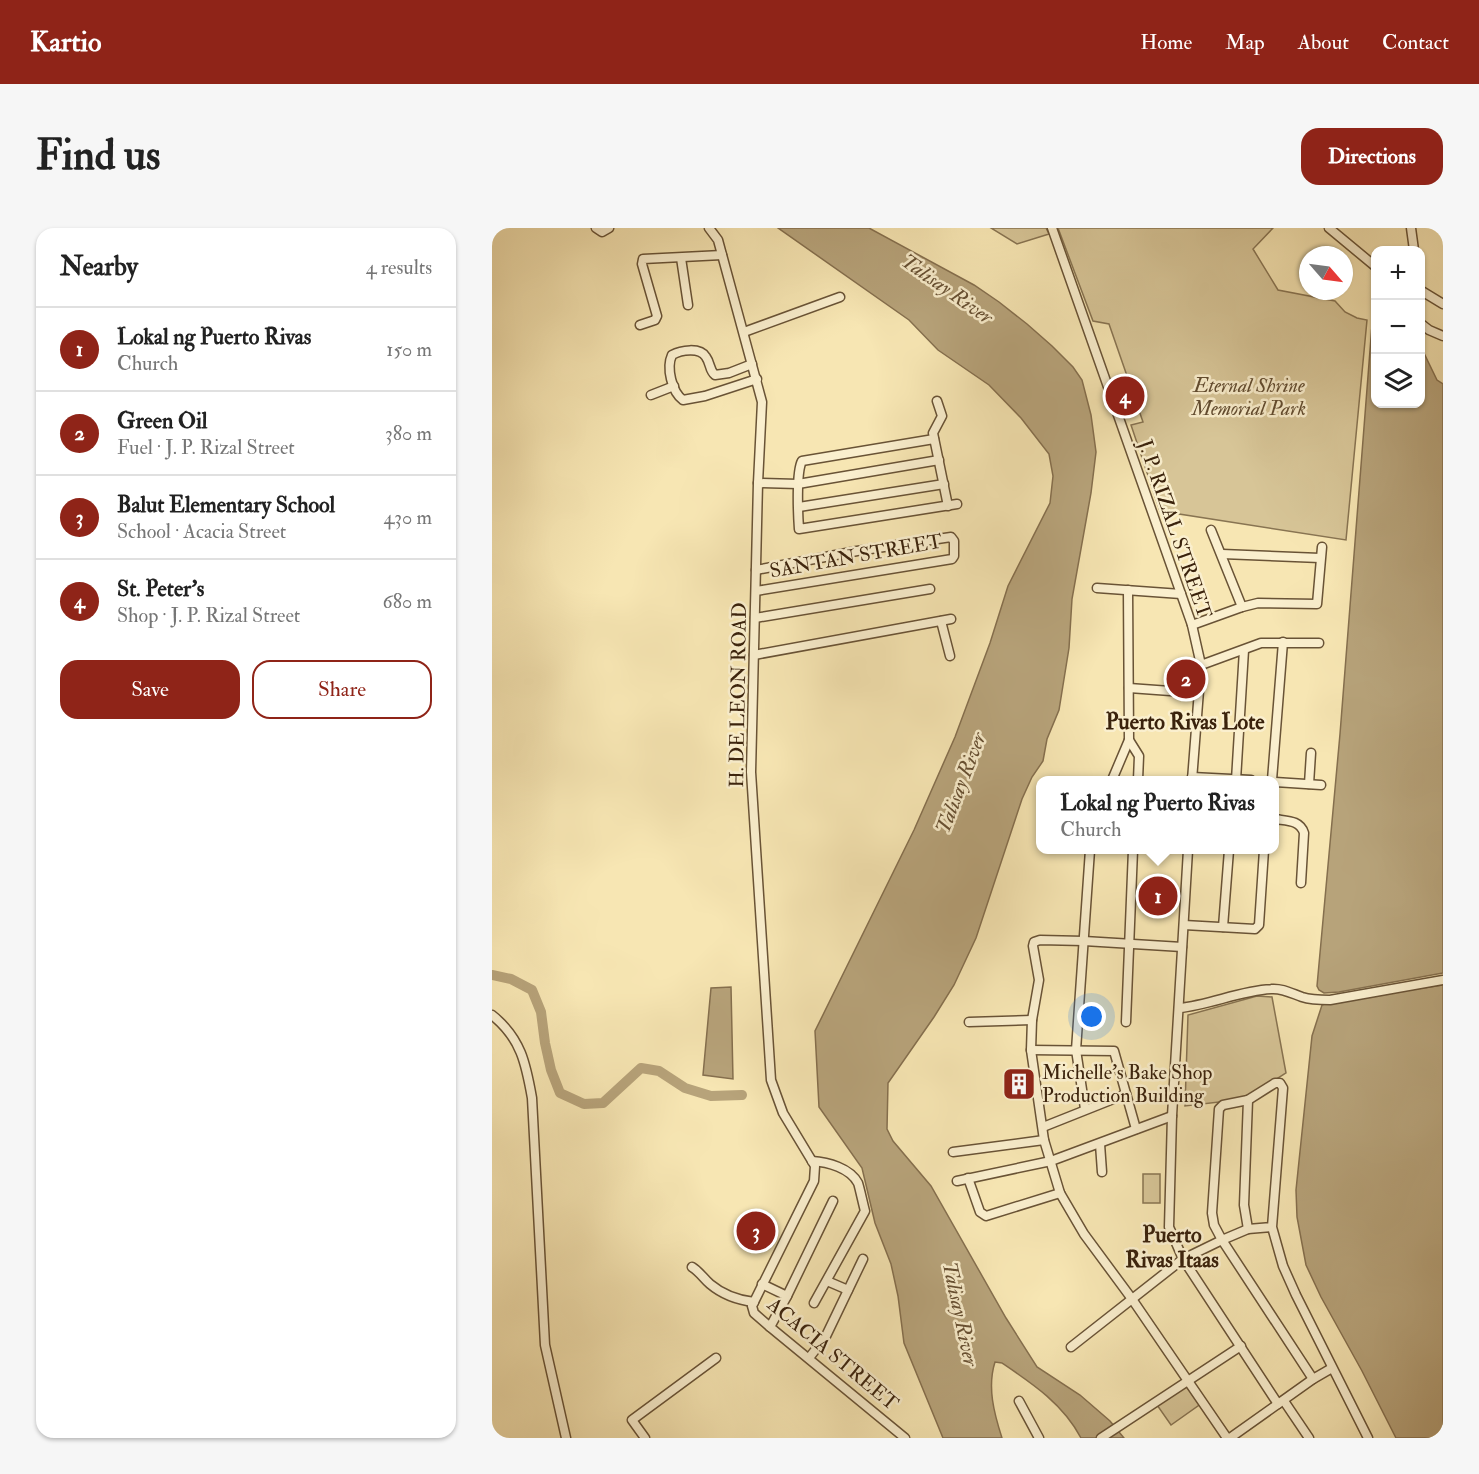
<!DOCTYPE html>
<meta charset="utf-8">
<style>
body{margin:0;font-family:"IM FELL Double Pica",serif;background:#f6f6f6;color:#222}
.controls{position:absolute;right:18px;top:18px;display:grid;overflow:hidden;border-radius:12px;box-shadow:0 2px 4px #0004}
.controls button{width:54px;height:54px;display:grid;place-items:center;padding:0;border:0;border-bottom:2px solid #e0e0e0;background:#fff;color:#222;font:30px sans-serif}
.compass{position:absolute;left:807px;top:18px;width:54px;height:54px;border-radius:50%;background:#fff;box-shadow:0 2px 4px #0004;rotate:118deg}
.you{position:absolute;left:600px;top:789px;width:21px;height:21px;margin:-15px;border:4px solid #fff;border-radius:50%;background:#1a73e8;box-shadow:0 0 0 9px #1a73e833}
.badge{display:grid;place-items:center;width:39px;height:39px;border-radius:50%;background:#8f2418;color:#fff;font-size:20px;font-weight:700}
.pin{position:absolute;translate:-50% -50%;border:3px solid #fff;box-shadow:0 2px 6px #0006}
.popup{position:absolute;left:544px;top:548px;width:243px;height:78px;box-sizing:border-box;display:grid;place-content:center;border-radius:12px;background:#fff;filter:drop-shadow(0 2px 4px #0005);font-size:20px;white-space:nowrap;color:#767676}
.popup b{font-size:22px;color:#222}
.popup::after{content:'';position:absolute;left:50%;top:100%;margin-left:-12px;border:12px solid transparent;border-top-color:#fff}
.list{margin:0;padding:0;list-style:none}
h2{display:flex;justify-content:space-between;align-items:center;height:78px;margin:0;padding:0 24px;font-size:26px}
h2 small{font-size:20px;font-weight:400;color:#767676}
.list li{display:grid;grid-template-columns:39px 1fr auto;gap:18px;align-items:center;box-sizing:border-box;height:84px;padding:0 24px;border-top:2px solid #e0e0e0}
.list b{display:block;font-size:22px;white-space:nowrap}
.list p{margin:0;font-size:20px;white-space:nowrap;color:#767676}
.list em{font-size:20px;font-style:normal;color:#767676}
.actions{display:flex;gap:12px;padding:18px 24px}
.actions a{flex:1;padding:14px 0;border:2px solid #8f2418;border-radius:18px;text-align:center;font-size:21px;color:#8f2418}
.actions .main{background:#8f2418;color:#fff}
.icon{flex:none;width:33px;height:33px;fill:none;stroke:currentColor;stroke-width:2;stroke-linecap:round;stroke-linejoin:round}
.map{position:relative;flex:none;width:951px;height:1210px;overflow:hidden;border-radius:18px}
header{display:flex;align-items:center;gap:36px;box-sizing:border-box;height:84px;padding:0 30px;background:#8f2418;color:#fff}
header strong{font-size:28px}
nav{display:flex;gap:33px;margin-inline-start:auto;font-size:21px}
.intro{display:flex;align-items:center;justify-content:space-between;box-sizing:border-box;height:144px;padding:0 36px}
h1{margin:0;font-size:42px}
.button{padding:15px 27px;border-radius:18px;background:#8f2418;color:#fff;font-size:21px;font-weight:700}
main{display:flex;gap:36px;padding:0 36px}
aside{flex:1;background:#fff;border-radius:18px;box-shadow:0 2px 4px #0004}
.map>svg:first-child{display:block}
.green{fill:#d7c597;stroke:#887452;stroke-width:1.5}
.water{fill:#b7a37a;stroke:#856f4e;stroke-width:1.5}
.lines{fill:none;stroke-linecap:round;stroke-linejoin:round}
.river{stroke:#b7a37a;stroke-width:10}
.minor-casing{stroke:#695336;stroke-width:11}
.minor{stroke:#faefce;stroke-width:8}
.labels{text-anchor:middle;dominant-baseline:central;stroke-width:5;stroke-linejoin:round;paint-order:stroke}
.park-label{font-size:20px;font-style:italic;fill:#614b2f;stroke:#faefce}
.street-label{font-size:20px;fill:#3a220c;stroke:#faefce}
.poi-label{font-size:20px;fill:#3a220c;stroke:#faefce;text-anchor:start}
.water-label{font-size:21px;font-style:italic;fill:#664f32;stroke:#faefce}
.quarter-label{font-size:22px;font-weight:bold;fill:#3a220c;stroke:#faefce}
</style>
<header>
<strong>Kartio</strong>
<nav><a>Home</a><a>Map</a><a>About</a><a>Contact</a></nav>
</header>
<div class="intro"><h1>Find us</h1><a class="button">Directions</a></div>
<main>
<aside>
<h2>Nearby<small>4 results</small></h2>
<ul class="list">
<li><span class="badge">1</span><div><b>Lokal ng Puerto Rivas</b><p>Church</p></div><em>150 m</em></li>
<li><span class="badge">2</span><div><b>Green Oil</b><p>Fuel · J. P. Rizal Street</p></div><em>380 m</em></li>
<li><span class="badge">3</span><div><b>Balut Elementary School</b><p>School · Acacia Street</p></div><em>430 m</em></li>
<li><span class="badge">4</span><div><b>St. Peter's</b><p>Shop · J. P. Rizal Street</p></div><em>680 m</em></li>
</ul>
<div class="actions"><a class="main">Save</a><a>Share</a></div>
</aside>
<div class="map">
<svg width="951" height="1210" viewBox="0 0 951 1210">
<rect width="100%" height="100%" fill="#f7e6b3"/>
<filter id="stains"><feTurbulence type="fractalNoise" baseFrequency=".00333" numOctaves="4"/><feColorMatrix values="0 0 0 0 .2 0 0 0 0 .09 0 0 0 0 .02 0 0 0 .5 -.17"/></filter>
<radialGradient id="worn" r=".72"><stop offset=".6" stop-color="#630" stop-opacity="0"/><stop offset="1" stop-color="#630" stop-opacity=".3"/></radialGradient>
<g class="green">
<path d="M499,0h55l3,6 -32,10z"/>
<path d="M566,0h215l-20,21 25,41 57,11 10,11 12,6 10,2 -21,220 -186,-29 -29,-86 12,-3 -34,-98 -16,-3z"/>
<path d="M765,768l15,1 14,76 -41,26 -60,7 3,-91z"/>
<rect x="651" y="946" width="17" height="29"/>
<path d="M697,1155l13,20 -31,22 -14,-20z"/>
</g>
<g class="water">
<path d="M286,0h91l105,57 25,17 28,22 25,22 21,21 9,13 9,35 5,37 -5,41 -19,106 -3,49 -10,62 -12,29 -4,22 -11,16 -10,22 -46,139 -22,47 -20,32 -46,66 -1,46 6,12 38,45 75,132 31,49 43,28 30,26 14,17h-43c-18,-34 -48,-54 -79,-75l-7,-1c-8,25 -1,51 7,76h-59l-39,-95 -6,-47 -7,-32 -16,-41 -13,-55 -43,-61 -4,-76 99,-201 41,-93 35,-94 18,-57 42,-83 3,-27 -4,-22 -28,-36 -32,-33 -51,-35 -29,-30z"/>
<path d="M883,83l1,93h44l1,-57 16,33 6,4v589l-104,19 -15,1 -5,-3 -2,-4 23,-252 32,-409z"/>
<path d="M951,757v453h-47l-34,-67 -41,-74 -15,-32 -9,-48 -1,-27 16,-154 10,-31 8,-3z"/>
<path d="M239,759l2,92 -30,-4 8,-87z"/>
</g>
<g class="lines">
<path class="river" d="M0,747l19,4 21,11 9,22 4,31 6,27 9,23 24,11 19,-1 38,-35 18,3 26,17 26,8 31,-1"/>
<g class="minor-casing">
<g id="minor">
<path d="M104,0l6,4 7,-4"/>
<path d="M217,0l9,12 44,162 -4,81 -7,289 20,308 12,33 32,53 -1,15 -62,125 2,7 16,14 135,111"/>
<path d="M560,0l140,397 9,40 -9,115"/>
<path d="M837,0l47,39"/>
<path d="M919,0l3,22"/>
<path d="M189,30l7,47"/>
<path d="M928,62l23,14"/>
<path d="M928,95l9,7 14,6"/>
<path d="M148,97l15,-5 2,-4 -15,-52 1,-5 79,-4"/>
<path d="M252,104l96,-35"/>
<path d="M260,136l-23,9 -14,2c-6,-5 -4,-11 -9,-18 -6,-10 -25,-7 -34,-2 -6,13 0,37 11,45l22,-4 52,-17"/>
<path d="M159,167l23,-9"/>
<path d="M445,173l5,15 -9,17 15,73"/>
<path d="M442,211l-132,22c-6,11 -4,54 -3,68l158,-25"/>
<path d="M266,255l40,1 141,-24"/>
<path d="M307,279l145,-23"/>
<path d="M719,302l31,77"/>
<path d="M730,326l98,4"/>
<path d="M605,360l84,6"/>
<path d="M636,362l1,150 10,16 -1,24"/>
<path d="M264,363l196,-32 2,-3v-15l-3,-4 -94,14 -101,19"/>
<path d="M263,390l175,-29"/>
<path d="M449,393l9,35"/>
<path d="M700,397l50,-18 16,-4 59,1 5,-57"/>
<path d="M262,427l197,-36"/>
<path d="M709,437l60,-22h58"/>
<path d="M637,460l69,5"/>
<path d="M700,549l59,3"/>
<path d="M620,552l17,-40"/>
<path d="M744,552l8,-130"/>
<path d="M780,552l11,-138"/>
<path d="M783,554l46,3"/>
<path d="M817,556l2,-31"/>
<path d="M783,591c12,2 25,1 29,14l-3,50"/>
<path d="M696,622l-16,266 -3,111 14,32 95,145"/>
<path d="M692,697l71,4 4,-4 5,-75"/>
<path d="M731,699l6,-77"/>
<path d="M690,719l-98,-6 -44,-1 -6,2 -1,4 6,34 -7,40 -1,30 13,90 16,53 24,41 48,65 95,139"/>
<path d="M687,780c31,-3 60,-17 92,-19 11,-1 20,4 31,8 9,3 18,3 28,3l113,-20"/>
<path d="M0,787c29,23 34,49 40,83l13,247 21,93"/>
<path d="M477,794l63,-2"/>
<path d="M634,794l7,-172"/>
<path d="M539,822l83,1 22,78"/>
<path d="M593,881l-9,-59 14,-200"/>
<path d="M551,899l83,-33"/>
<path d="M608,916l2,28"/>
<path d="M461,924l91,-12"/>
<path d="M320,933c16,1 38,7 46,22 1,2 6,25 7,28l-51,92"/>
<path d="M476,950l12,34 6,4 74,-23"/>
<path d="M465,953l94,-20 121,-45"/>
<path d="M780,999l-24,2 -26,11 -8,-15 -2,-12 7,-104 4,-4 25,-5 27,-17h5l3,5 -11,139 11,39 13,29 72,143"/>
<path d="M756,1001l-4,-24 4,-105"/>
<path d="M200,1039c8,5 11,11 18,17 13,11 27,16 44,18"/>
<path d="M335,1053l21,9"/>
<path d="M270,1056l25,12"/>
<path d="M278,1099l17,-31 46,-95"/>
<path d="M579,1119l112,-88 39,-19 91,139"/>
<path d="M317,1130l17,-22 37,-77"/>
<path d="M527,1173l20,37"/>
<path d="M792,1173l25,37"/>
<path d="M153,1210l-13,-18 84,-62"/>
<path d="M609,1210l140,-92"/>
<path d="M738,1210l83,-59 19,-11"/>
</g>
</g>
<use href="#minor" class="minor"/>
</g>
<defs>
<g id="building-square" transform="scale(1.725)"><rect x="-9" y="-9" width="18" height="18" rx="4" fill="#8f2418" stroke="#faefce"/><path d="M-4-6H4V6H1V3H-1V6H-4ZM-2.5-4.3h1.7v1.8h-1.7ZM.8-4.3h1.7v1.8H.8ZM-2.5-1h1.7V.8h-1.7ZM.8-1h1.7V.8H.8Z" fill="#fff"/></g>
</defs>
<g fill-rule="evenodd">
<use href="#building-square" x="527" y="856"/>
</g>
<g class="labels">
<g class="park-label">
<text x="757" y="157">Eternal Shrine<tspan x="757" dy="23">Memorial Park</tspan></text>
</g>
<g class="street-label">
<text transform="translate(683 301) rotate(71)">J. P. RIZAL STREET</text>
<text transform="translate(364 328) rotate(-10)">SANTAN STREET</text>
<text transform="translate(246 467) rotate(-89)">H. DE LEON ROAD</text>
<text transform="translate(341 1126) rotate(40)">ACACIA STREET</text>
</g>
<g class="poi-label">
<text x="550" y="844">Michelle's Bake Shop<tspan x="550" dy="23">Production Building</tspan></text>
</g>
<g class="water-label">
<text transform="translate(455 61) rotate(35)">Talisay River</text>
<text transform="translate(469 555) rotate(-69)">Talisay River</text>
<text transform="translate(468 1086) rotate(78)">Talisay River</text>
</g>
<g class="quarter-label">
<text x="693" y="494">Puerto Rivas Lote</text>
<text x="680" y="1007">Puerto<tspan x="680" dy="25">Rivas Itaas</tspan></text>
</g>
</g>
<rect width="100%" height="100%" filter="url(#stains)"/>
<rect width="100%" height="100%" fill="url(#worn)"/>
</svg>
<div class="controls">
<button>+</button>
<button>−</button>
<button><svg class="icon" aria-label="layers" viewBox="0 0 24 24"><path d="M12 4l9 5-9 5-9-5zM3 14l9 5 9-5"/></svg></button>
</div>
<svg class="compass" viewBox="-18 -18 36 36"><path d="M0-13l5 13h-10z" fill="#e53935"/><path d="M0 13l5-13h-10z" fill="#767676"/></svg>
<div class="you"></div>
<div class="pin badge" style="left:666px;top:668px">1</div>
<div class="popup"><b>Lokal ng Puerto Rivas</b>Church</div>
<div class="pin badge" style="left:694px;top:451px">2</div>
<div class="pin badge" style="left:264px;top:1003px">3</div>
<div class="pin badge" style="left:633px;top:168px">4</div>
</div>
</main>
